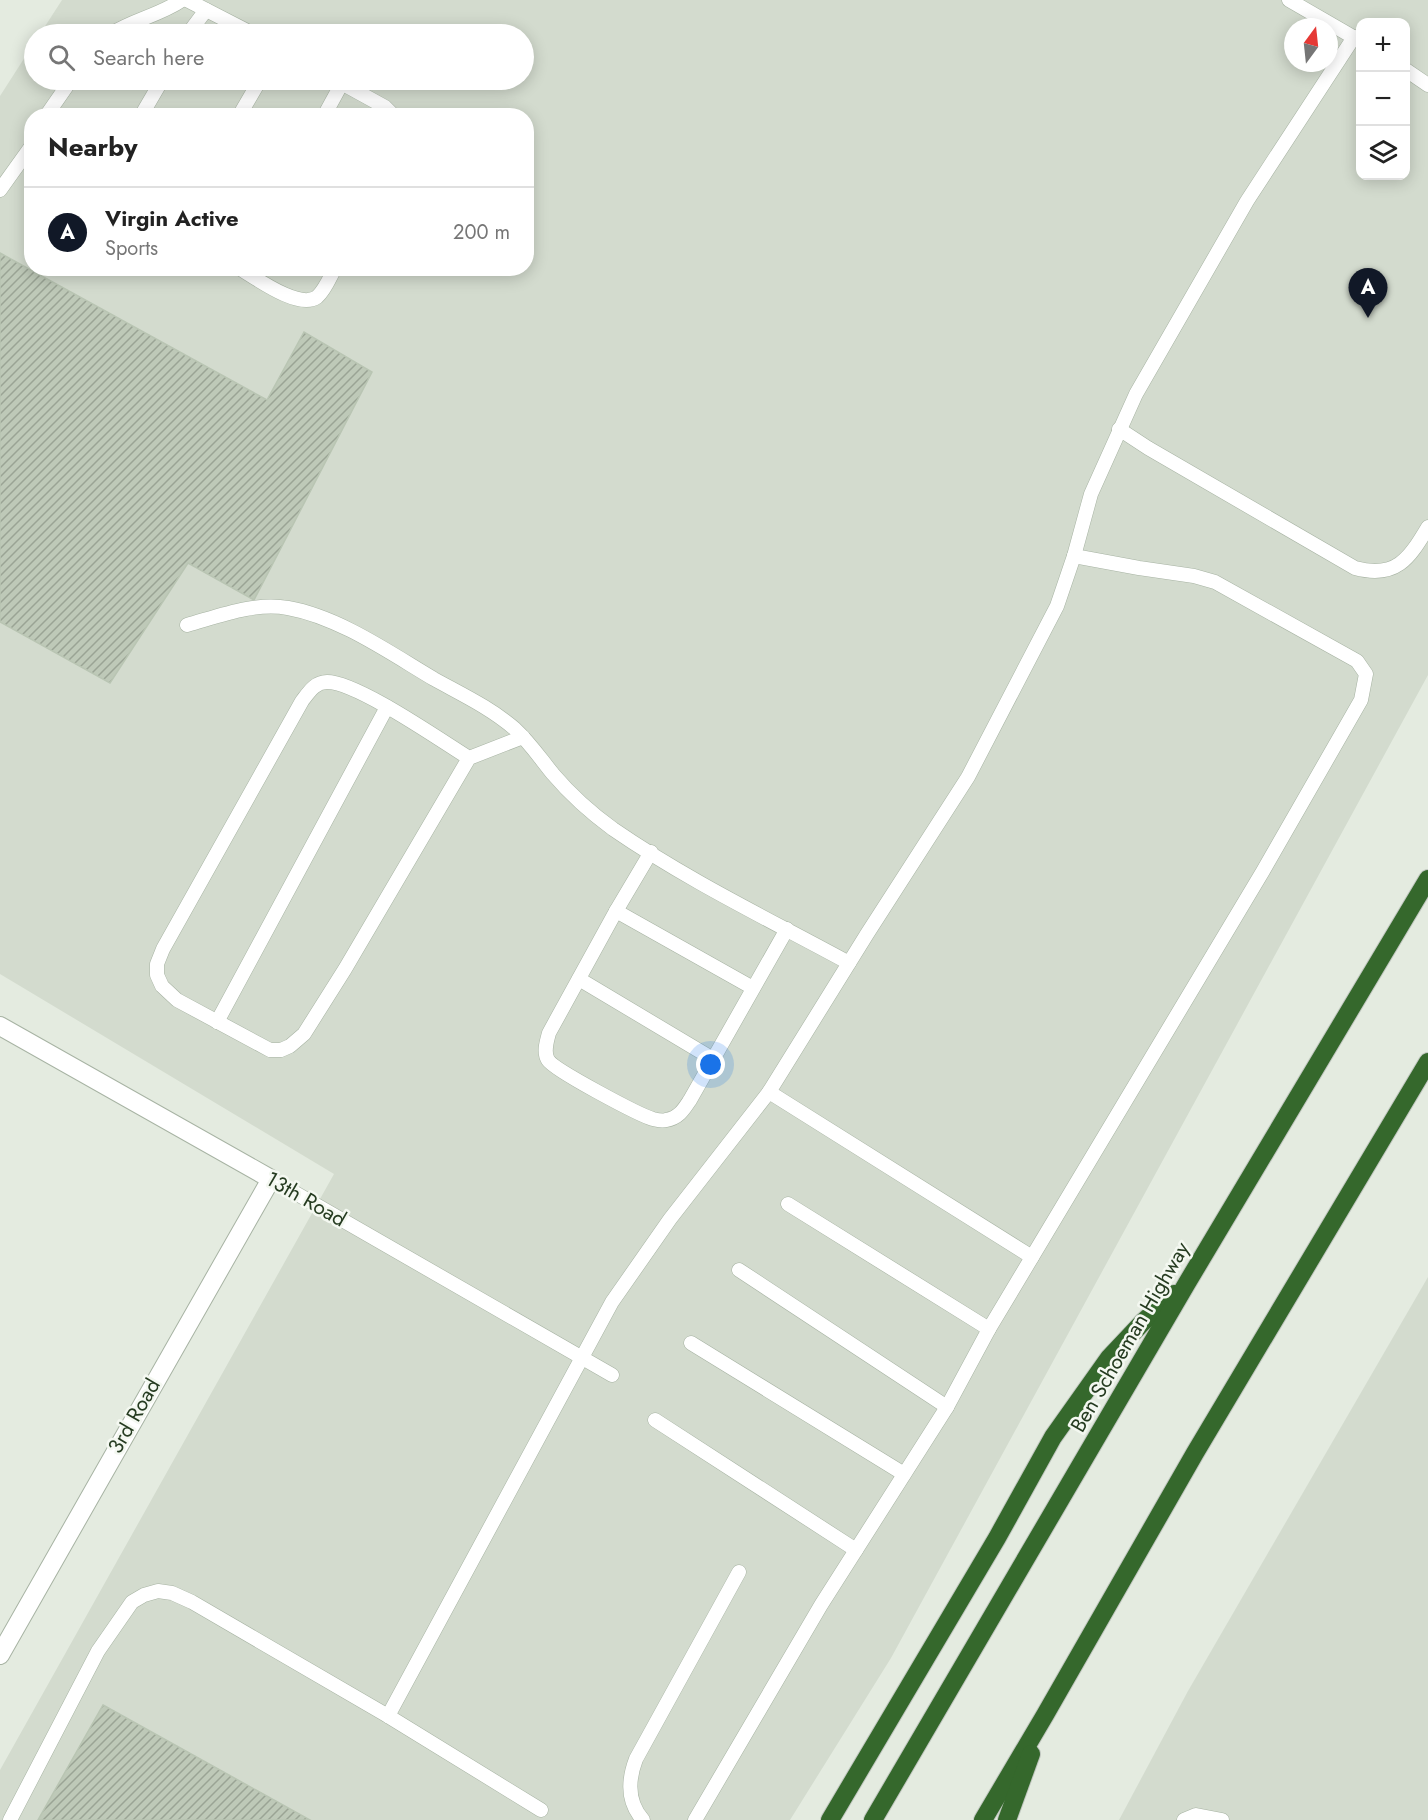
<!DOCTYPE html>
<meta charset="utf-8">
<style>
body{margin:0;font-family:Jost,sans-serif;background:#f2f2f2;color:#222}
.controls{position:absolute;right:18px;top:18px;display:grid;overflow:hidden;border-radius:12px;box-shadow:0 3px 15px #0003}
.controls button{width:54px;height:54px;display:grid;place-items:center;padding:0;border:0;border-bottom:2px solid #e0e0e0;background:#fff;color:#222;font:30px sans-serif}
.compass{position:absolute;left:1284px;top:18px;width:54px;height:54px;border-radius:50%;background:#fff;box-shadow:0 3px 15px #0003;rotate:15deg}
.you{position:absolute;left:711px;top:1065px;width:21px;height:21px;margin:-15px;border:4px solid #fff;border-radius:50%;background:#1a73e8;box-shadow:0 0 0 9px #1a73e833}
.badge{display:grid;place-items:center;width:39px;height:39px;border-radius:50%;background:#111827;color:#fff;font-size:20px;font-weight:700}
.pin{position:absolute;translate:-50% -50px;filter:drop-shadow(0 2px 3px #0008)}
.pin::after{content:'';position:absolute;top:32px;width:21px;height:18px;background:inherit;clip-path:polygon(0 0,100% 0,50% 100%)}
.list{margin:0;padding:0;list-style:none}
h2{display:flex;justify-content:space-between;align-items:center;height:78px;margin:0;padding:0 24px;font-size:26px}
h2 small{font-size:20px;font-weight:400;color:#767676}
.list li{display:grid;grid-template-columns:39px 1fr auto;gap:18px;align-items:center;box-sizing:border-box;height:90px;padding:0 24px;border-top:2px solid #e0e0e0}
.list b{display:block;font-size:22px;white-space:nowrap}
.list p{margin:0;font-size:20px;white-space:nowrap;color:#767676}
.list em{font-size:20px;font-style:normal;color:#767676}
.icon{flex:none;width:33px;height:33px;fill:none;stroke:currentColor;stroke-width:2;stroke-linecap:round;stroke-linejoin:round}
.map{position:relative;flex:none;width:1428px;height:1820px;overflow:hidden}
.search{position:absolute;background:#fff;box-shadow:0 3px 15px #0003;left:24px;top:24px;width:510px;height:66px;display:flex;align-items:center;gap:15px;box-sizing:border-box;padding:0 21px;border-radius:33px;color:#767676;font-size:22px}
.panel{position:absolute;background:#fff;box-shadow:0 3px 15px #0003;left:24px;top:108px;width:510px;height:168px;border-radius:24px}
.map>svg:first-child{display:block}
.built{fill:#d3dbce;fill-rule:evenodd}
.building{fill:url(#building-hatch);stroke:#b9c5b3;stroke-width:1.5}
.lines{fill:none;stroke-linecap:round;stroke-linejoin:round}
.service-casing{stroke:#a7b3a3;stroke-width:15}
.tertiary-casing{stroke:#a7b3a3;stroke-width:20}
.motorway-casing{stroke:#c2c8c1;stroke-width:20}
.service{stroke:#fff;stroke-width:14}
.tertiary{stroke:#fff;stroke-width:18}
.motorway{stroke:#35682c;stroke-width:18}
.labels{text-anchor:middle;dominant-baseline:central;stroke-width:5;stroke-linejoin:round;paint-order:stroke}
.street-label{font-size:21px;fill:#263c21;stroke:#f4f8f1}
</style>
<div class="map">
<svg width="1428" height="1820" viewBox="0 0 1428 1820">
<defs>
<pattern id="building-hatch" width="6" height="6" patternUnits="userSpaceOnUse" patternTransform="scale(1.5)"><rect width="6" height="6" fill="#bec9b8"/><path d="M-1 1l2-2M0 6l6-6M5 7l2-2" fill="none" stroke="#9aa495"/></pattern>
</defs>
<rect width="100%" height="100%" fill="#e4ebe0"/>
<g class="built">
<path d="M62,0h1366v675l-537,983 -101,162h-790v-50l334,-596 -334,-200v-878l34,-53v37h490v-46h-484zM1360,22h46v154h-46zM1293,27h36v36h-36zM32,116h494v152h-494z"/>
<path d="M1428,1277v543h-309l69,-129z"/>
</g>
<g class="building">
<path d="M0,253l267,147 37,-68 68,40 -118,228 -66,-37 -78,120 -110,-61z"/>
<path d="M103,1705l207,115h-272z"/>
</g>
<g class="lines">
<g class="service-casing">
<g id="service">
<path d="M187,0l66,34"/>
<path d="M1289,0l71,41"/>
<path d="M111,34c22,-14 49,-19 71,-34"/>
<path d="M188,34l18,-24"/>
<path d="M1406,70l22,15"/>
<path d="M336,80l49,27 9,9"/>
<path d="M46,116l25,-36"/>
<path d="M141,116l21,-36"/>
<path d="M239,116l21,-36"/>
<path d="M324,116l18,-33"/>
<path d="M0,190l30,-42"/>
<path d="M239,268c17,10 60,42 78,29 8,-7 13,-20 18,-29"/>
<path d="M1119,429l29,19 207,120c41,11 54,-9 73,-41"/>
<path d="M187,625c32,-9 67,-23 101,-17 51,9 102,45 146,71 27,15 57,29 81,50 15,14 25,29 38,45 17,20 38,39 60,55 74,51 157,91 236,134"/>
<path d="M469,758c-29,-18 -112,-76 -142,-76 -12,0 -18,10 -25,19l-139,248 -6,15v11l5,11 15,14 93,50h11l9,-4 14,-12 41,-65 124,-211 54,-21"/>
<path d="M651,852l-35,59 -67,122c-2,8 -6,19 -1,27 6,10 91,55 105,59 4,1 9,2 13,1 13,-2 18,-11 24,-20l97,-171"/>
<path d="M616,911l137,77"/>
<path d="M579,979l134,80"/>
<path d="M217,1022l170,-315"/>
<path d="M769,1092l263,165"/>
<path d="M271,1179l341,196"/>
<path d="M788,1204l201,125"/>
<path d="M739,1270l208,137"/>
<path d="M691,1343l213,131"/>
<path d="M655,1420l201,130"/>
<path d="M388,1716l224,-414 58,-83 99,-127 98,-158 101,-157 89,-171 17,-50 17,-62 45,-100 111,-193 107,-164"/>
<path d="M10,1820l88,-169 34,-49 12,-7 14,-4 14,2 20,9 196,114 153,94"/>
<path d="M643,1820c-16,-18 -15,-40 -7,-61l103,-187"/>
<path d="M695,1820l126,-215 126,-198 42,-78 274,-458 98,-171 5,-26 -9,-13 -142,-79 -21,-6 -55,-8 -65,-12"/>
<path d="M1184,1820l12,-5 26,5"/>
</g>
</g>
<g class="tertiary-casing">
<path id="tertiary" d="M0,1026l271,153 -271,476"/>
</g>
<g class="motorway-casing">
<g id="motorway">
<path d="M830,1820l167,-282 56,-101 56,-79 33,-35 32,-29"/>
<path d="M873,1820l314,-537 241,-404"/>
<path d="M983,1820l62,-105 150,-262 233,-391"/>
<path d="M1007,1820l24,-66"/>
</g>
</g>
<use href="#service" class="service"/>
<use href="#tertiary" class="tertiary"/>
<use href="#motorway" class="motorway"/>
</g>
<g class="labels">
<g class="street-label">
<text transform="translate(306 1199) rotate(30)">13th Road</text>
<text transform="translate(1130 1337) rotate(-60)">Ben Schoeman Highway</text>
<text transform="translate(134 1416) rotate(-60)">3rd Road</text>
</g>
</g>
</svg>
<div class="controls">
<button>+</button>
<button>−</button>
<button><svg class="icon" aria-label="layers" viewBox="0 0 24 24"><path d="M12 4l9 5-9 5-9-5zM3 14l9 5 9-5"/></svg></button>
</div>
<svg class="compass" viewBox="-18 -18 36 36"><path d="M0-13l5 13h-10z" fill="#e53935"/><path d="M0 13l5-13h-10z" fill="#767676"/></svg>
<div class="you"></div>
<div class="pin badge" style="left:1368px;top:318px">A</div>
<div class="search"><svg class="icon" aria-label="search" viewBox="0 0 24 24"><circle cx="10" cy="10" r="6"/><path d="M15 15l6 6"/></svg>Search here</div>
<section class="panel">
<h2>Nearby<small></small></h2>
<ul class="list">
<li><span class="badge">A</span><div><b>Virgin Active</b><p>Sports</p></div><em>200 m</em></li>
</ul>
</section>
</div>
